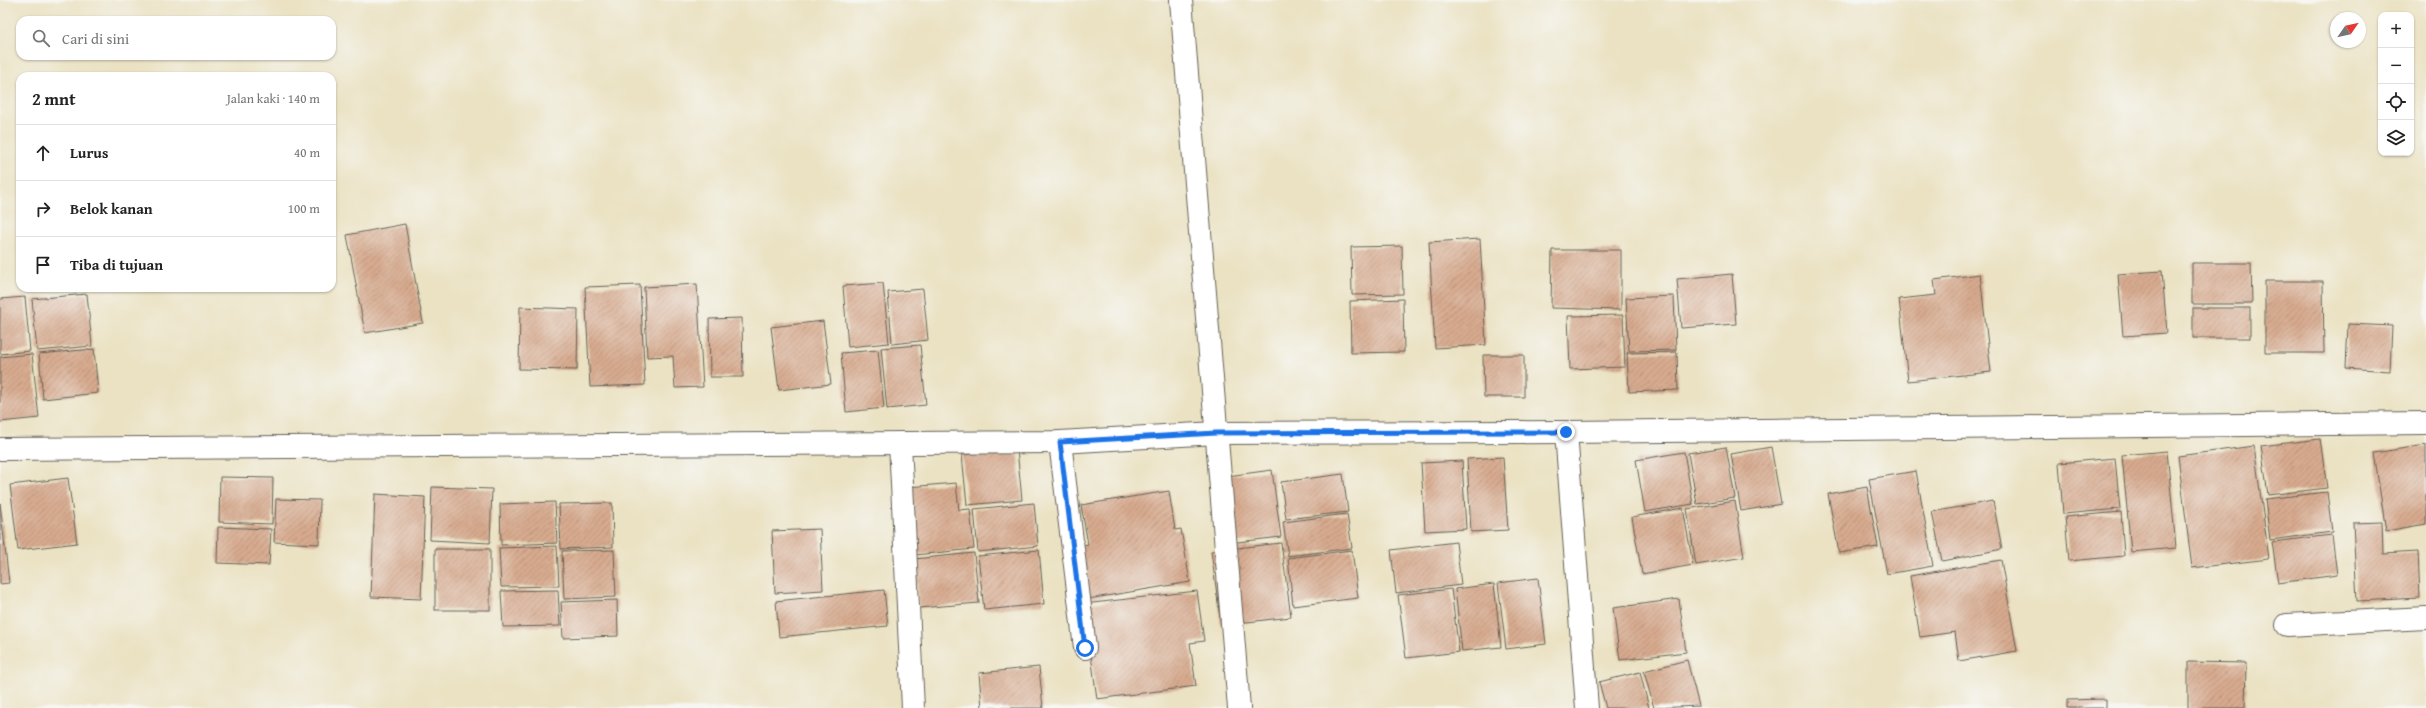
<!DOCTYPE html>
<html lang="id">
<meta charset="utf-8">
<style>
body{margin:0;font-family:"Gentium Book Plus",serif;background:#f6f6f6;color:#222}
.controls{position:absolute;right:12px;top:12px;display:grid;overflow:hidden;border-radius:8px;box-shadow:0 1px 3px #0004}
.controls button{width:36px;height:36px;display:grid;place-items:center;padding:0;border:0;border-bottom:1px solid #e0e0e0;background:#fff;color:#222;font:20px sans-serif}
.compass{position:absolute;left:2330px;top:12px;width:36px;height:36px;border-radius:50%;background:#fff;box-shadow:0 1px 3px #0004;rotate:56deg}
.stop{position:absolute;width:12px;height:12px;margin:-9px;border:3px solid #1a73e8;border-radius:50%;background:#fff}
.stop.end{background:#1a73e8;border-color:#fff;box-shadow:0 1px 4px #0008}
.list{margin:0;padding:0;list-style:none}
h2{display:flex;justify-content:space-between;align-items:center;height:52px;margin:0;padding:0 16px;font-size:17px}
h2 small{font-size:13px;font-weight:400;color:#767676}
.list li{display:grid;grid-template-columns:26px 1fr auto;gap:12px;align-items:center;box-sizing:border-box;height:56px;padding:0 16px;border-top:1px solid #e0e0e0}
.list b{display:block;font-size:15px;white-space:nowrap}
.list em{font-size:13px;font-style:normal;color:#767676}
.icon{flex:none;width:22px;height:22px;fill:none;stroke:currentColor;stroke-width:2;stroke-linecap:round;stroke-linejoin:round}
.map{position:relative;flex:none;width:2426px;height:708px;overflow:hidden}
.search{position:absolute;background:#fff;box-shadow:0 1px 3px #0004;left:16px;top:16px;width:320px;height:44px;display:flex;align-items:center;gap:10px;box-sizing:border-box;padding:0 14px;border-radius:12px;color:#767676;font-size:15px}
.panel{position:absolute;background:#fff;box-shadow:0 1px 3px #0004;left:16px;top:72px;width:320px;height:220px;border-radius:12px}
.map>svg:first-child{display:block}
.building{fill:url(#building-hatch)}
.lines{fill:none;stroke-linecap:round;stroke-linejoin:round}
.minor-casing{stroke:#646156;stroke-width:24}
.minor{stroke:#fff;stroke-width:22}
.route{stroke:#1a73e8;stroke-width:5}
</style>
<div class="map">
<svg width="2426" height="708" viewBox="0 0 2426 708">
<defs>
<pattern id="building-hatch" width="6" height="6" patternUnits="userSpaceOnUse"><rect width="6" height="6" fill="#d8ab8f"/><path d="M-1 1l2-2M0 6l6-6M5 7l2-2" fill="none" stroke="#ae8a74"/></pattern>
</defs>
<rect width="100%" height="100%" fill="#f6f6f2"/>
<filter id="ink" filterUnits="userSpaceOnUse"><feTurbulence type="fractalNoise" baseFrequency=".025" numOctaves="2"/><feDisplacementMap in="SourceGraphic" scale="8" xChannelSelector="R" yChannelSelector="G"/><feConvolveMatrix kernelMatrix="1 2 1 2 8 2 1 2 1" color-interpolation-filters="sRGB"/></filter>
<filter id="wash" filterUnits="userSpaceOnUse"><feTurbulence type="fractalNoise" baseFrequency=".012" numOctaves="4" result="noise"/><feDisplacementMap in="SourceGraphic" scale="16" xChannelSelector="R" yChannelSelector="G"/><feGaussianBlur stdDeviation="0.9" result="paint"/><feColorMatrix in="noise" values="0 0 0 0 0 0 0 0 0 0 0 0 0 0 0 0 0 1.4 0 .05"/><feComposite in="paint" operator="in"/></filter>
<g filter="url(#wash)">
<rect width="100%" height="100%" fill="#ebe2c3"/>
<g id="blocks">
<g class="building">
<path d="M405,224l18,99 -58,10 -18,-98z"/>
<path d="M1480,239l6,106 -51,3 -6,-106z"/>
<path d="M1402,246l1,48 -51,1 -1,-48z"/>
<path d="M1552,250h69v60l-70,-2z"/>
<path d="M2192,263h59l1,41h-60z"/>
<path d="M2162,271l5,62 -44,3 -5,-62z"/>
<path d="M1732,274l4,50 -55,4 -4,-49z"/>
<path d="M1980,274l11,98 -83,9 -9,-82 37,-4 -2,-15z"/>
<path d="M2265,281h58l1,72h-59z"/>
<path d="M883,283l6,60 -41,4 -5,-61z"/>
<path d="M697,284l6,103 -28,1 -2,-32 -26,1 -3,-70z"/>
<path d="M640,285l5,100 -55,2 -5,-100z"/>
<path d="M923,289l5,51 -36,4 -4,-52z"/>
<path d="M87,294l5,52 -55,5 -5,-52z"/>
<path d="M1674,296l2,54 -47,1 -3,-53z"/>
<path d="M25,297l5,54 -30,3v-55z"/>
<path d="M1403,299l1,53 -53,1 -1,-52z"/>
<path d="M520,307l58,2 -1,61 -58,-1z"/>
<rect x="2193" y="308" width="57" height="30"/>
<path d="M1623,315l2,52 -55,2 -2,-53z"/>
<path d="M742,318l1,59h-33l-1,-58z"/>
<path d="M823,321l8,63 -52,6 -8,-63z"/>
<path d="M2348,324l44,2 -2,45 -44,-3z"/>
<path d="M920,345l6,60 -39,4 -6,-61z"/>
<path d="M94,349l4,44 -55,6 -4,-45z"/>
<path d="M878,350l6,58 -38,4 -5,-59z"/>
<path d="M1677,352l1,38 -49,2 -2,-39z"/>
<path d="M32,354l7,64 -39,4v-65z"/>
<path d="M1483,355h41v42h-40z"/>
<path d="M2320,439l7,49 -59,7 -7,-49z"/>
<path d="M2426,445v79l-40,7 -12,-78z"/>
<path d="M2254,446l15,113 -77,9 -14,-112z"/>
<path d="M1726,447l9,51 -38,6 -9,-51z"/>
<path d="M1771,447l10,57 -40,7 -10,-57z"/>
<path d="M1017,449l5,51 -55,5 -5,-50z"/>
<path d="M2167,451l9,97 -45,4 -9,-97z"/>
<path d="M1684,452l9,52 -48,8 -9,-52z"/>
<path d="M1503,457l5,73 -37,2 -4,-73z"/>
<path d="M2115,458l5,51 -57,5 -4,-51z"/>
<path d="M1462,461l4,68 -41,2 -4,-68z"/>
<path d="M1272,470l9,67 -52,6 -9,-66z"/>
<path d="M1916,471l17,95 -46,8 -18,-95z"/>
<path d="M1343,474l5,38 -62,7 -5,-37z"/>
<path d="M220,477l53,1 -1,46 -53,-2z"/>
<path d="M68,478l9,65 -59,7 -8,-65z"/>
<path d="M956,483l3,27 11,-1 4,40 -59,6 -7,-68z"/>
<path d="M432,487l60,2 -2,54 -60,-3z"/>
<path d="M1867,487l11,60 -39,6 -11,-59z"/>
<path d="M1169,491l6,39 6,-1 9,53 -102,17 -9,-53 9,-2 -7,-39z"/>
<path d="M2327,492l5,40 -62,8 -5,-41z"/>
<path d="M375,494l50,3 -4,102 -50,-2z"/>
<path d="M276,499l44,1 -1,44 -45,-2z"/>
<path d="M1735,501l9,56 -48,8 -9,-56z"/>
<path d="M1993,501l9,48 -60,12 -10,-49z"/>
<path d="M555,502l2,41 -56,2 -1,-41z"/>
<path d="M0,503l9,80 -9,1z"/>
<path d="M612,503l1,44 -52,2 -2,-45z"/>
<path d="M1034,503l4,43 -60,6 -4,-43z"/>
<path d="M1683,508l10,57 -51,9 -10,-57z"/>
<path d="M2121,512l3,44 -55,5 -4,-44z"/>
<path d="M1347,514l5,34 -64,8 -5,-34z"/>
<path d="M2382,522l1,32 35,-2 2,46 -63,3 -4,-78z"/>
<path d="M218,527l53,2 -2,36 -52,-2z"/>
<path d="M820,529l3,61 -48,3 -3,-62z"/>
<path d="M2332,535l5,40 -59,8 -6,-41z"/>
<path d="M1456,542l5,43 -65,8 -5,-43z"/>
<path d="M1281,543l10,74 -70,8 -10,-74z"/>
<path d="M557,546l2,40 -58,1 -2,-39z"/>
<rect x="435" y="549" width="55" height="61"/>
<path d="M614,550l2,47 -52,2 -2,-48z"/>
<path d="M1039,550l5,54 -60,6 -6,-54z"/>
<path d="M1352,550l6,48 -65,8 -5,-48z"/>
<path d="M974,553l5,50 -60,5 -5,-49z"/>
<path d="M2001,560l16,91 -58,10 -4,-29 -35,5 -10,-61z"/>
<path d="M1538,578l8,66 -40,5 -8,-66z"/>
<path d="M1494,584l7,63 -39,4 -7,-62z"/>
<path d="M1451,589l8,63 -53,6 -8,-63z"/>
<path d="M558,590l2,36 -57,1 -2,-36z"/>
<path d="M884,590l4,36 -109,11 -3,-36z"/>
<path d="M1197,591l7,50 -14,2 6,43 -99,13 -13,-95z"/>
<path d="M1679,599l7,53 -66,8 -7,-52z"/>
<path d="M617,600l1,36 -55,2 -2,-36z"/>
<path d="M1687,660l12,46 -45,2 -10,-37z"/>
<path d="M2188,662l58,1 -1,45h-57z"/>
<path d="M1039,667l4,41h-61l-3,-35z"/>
<path d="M1640,672l9,36h-43l-7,-26z"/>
<path d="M2106,699v9h-39v-8z"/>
</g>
</g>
</g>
<g filter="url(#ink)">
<use href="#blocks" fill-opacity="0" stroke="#646156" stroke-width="1"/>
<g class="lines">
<g class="minor-casing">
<g id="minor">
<path d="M1181,0l58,708"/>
<path d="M1566,432l21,276"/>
<path d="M1060,442l25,206"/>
<path d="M900,443l13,265"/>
<path d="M0,449l1060,-7 156,-9 350,-1 860,-9"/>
<path d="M2287,625l139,-7"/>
</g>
</g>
<use href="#minor" class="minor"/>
</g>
</g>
<g class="lines" filter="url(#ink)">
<path class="route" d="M1085,648l-25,-206 156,-9 350,-1"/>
</g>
</svg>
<div class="controls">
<button>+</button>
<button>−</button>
<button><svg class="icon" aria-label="locate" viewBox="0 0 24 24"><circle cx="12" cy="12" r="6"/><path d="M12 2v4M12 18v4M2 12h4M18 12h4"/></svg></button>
<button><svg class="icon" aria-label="layers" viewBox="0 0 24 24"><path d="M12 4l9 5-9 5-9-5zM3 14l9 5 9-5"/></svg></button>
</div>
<svg class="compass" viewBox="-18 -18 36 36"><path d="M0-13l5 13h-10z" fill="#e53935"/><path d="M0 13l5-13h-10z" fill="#767676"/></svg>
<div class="stop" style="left:1085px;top:648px"></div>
<div class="stop end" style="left:1566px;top:432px"></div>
<div class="search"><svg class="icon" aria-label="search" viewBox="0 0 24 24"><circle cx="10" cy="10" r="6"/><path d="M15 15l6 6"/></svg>Cari di sini</div>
<section class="panel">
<h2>2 mnt<small>Jalan kaki · 140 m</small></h2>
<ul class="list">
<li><svg class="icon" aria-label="ahead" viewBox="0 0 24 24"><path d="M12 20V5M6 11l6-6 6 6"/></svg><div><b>Lurus</b></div><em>40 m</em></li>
<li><svg class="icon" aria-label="right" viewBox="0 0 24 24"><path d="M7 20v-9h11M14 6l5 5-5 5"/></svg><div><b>Belok kanan</b></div><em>100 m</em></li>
<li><svg class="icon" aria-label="arrive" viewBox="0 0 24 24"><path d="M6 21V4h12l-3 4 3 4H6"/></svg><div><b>Tiba di tujuan</b></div></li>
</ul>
</section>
</div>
